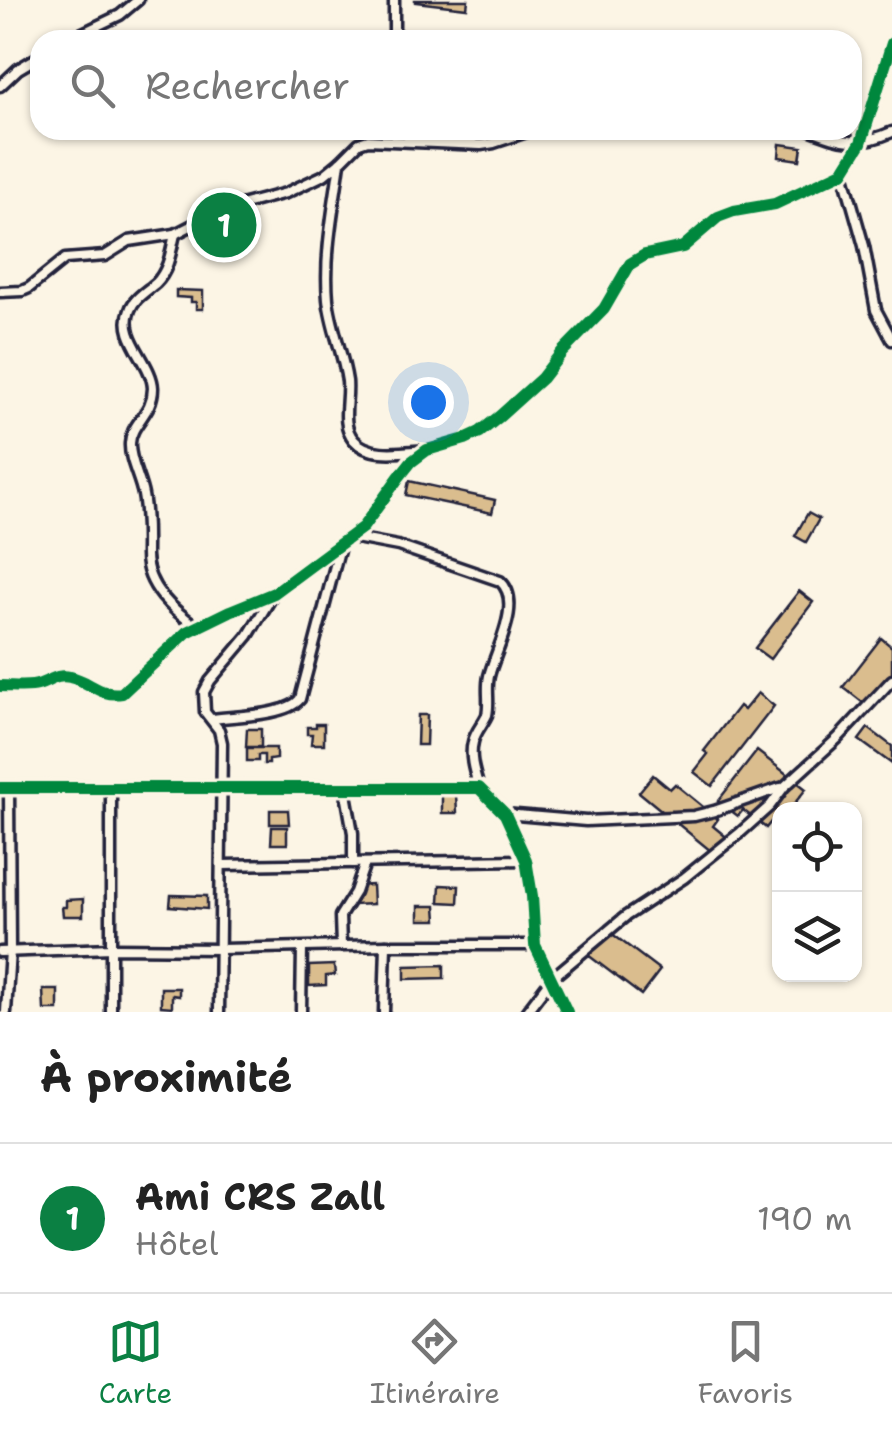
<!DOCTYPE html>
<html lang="fr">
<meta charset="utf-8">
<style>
body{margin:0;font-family:"Shantell Sans",sans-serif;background:#f6f6f6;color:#222}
.controls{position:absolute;right:30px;bottom:30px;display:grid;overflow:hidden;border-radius:20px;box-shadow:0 2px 8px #0004}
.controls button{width:90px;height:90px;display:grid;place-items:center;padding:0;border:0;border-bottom:2px solid #e0e0e0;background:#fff;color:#222;font:50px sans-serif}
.you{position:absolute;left:428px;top:402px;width:35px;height:35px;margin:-25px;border:8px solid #fff;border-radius:50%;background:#1a73e8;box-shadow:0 0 0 15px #1a73e833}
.badge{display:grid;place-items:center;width:65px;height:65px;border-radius:50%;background:#0b8043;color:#fff;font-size:32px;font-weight:700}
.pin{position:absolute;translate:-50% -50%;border:5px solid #fff;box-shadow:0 2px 10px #0006}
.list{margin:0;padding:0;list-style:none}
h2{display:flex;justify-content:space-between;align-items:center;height:130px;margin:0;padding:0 40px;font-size:42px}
h2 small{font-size:32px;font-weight:400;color:#767676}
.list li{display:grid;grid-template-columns:65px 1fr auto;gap:30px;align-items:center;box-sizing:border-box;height:150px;padding:0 40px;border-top:2px solid #e0e0e0}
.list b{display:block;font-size:38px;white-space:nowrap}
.list p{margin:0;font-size:32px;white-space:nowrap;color:#767676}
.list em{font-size:32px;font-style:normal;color:#767676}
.icon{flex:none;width:55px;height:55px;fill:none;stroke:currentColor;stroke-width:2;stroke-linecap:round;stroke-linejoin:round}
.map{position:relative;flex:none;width:892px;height:1012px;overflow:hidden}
.search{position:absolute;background:#fff;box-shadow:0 2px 8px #0004;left:30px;right:30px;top:30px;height:110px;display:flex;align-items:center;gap:25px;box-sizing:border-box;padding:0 35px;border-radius:30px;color:#767676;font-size:38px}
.sheet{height:280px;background:#fff}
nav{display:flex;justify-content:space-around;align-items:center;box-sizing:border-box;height:140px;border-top:2px solid #e0e0e0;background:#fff;font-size:28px;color:#767676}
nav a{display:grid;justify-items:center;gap:5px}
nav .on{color:#0b8043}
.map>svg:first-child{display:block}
.building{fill:#dabd8e;stroke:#22223b;stroke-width:2.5}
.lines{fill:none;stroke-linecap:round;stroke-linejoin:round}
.street-casing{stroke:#22223b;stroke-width:15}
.street{stroke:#fcf5e5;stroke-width:8}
.cycleway-casing{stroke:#fcf5e5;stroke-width:19}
.cycleway{stroke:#00873e;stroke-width:12}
</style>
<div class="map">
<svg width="892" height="1012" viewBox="0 0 892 1012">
<rect width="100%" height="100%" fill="#fcf5e5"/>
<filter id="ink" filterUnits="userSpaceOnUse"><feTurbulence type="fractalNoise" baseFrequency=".01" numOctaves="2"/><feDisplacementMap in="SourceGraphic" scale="20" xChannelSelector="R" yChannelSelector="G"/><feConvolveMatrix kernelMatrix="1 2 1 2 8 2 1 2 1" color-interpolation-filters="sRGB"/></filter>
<g filter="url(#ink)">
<g class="building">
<path d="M415,0h53l-1,8 -52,-6z"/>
<path d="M780,144l22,3 -2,13 -21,-3z"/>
<path d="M176,290l27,1v18h-7v-7h-5v-4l-15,-1z"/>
<path d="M409,481l86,19 -3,13 -86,-18z"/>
<path d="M808,513l11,6 -13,23 -11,-6z"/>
<path d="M799,591l14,11 -43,57 -15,-11z"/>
<path d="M881,638l11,9v27l-25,32 -24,-19z"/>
<path d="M758,693l16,13 -62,80 -18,-14 14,-18 -4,-3 35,-45 5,4z"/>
<path d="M418,715h9l-1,30h-9z"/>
<path d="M316,724h8v20h-13l1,-10h-5v-7h9z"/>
<path d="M868,728l24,18v18l-33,-24z"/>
<path d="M247,729h14v18h-15z"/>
<path d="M247,748h29v11l-7,1v4h-5v-9h-6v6h-11z"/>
<path d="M757,751l49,38 -16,20h-10v6l-2,-2 -12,15 -23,-18 -5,6 -20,-15z"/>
<path d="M653,775l17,14 5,-5 43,35 -5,7 17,14 -13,16 -78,-64z"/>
<path d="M442,795h14l1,18h-15z"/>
<path d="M270,810h18l1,14h-19z"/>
<path d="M272,827h15v17h-16z"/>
<path d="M372,885l1,19 -20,1 -1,-19z"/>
<path d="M440,885l19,1 -1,17 -19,-1z"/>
<path d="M171,895l36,1v13l-37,-3z"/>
<path d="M83,899v17h-20l-1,-9h4v-7z"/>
<path d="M419,906h17l1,14h-18z"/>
<path d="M607,930l53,40 -19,25 -53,-40z"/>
<path d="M334,965l1,10 -9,1v9l-17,1v-20z"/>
<path d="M444,965v13l-39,1v-13z"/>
<path d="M161,988h18v8l-7,-1v12l-11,-1z"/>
<path d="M43,990h15v20h-14z"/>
</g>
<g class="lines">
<g class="street-casing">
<g id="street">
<path d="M394,0v40"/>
<path d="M68,40l52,-25 18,-15"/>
<path d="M0,86l18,-17 22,-13"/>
<path d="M811,130c33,12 47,17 81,2"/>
<path d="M340,162c-6,46 -16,91 -12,137 3,28 15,54 19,82 2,20 -7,43 7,59 16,19 52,11 73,10"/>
<path d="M843,172l21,74 12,64 16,30"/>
<path d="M175,234c-4,17 -6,36 -19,49 -9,8 -22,15 -26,27 -12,27 22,52 23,78 0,25 -22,35 -23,55 -1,17 10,35 13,52 4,21 3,39 3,60 0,32 27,55 51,72"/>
<path d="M0,292l22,-1 7,-3 36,-29 40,-3 24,-15 46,-7 47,-24 64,-17 38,-18 16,-13 19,-19 9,-3 113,5 13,-2 39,-13"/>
<path d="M350,537l48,9 102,35c24,21 -5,70 -11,95 -3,13 1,26 -2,39 -4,9 -12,17 -14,27 -4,15 2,32 6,46"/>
<path d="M0,686c11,0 22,1 32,0 14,-1 23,-13 38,-9 20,4 30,20 52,16l65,-61 43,-21 44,-18 89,-66 36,-50 12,-15 16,-12 38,-11 15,-7 20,-16 42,-38 20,-26 42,-43 26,-45 15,-9 38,-8 35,-30 16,-6 41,-7 68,-32 18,-29 31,-100"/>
<path d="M212,719c22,-3 74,-3 88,-20l41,-156"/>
<path d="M0,788h479l26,26 21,46 6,36 3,49 32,67"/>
<path d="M345,788l8,45v30"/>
<path d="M111,789v223"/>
<path d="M505,814l81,7 108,-5 20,-5 66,-23"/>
<path d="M222,865l304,-5"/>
<path d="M341,946l-1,-30 15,-24 10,-29"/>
<path d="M0,952l112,-4 109,1 165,-4h149"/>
<path d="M6,1012l4,-61 -1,-163"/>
<path d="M219,1012l3,-269 -3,-13 -14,-18 -1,-20 6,-11 38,-45 25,-41"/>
<path d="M301,1012l1,-64"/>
<path d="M384,1012l2,-67"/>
<path d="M526,1012l26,-34 74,-62 58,-38 57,-46 29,-26 14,-19 54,-49 54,-58"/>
</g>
</g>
<use href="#street" class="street"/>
<g class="cycleway-casing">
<g id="cycleway">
<path d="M0,686c11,0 22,1 32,0 14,-1 23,-13 38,-9 20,4 30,20 52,16l65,-61 43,-21 44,-18 89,-66 36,-50 12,-15 16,-12 38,-11 15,-7 20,-16 42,-38 20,-26 42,-43 26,-45 15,-9 38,-8 35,-30 16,-6 41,-7 68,-32 18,-29 31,-100"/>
<path d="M0,788h479l26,26 21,46 6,36 3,49 32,67"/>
</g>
</g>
<use href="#cycleway" class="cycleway"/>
</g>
</g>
</svg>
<div class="controls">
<button><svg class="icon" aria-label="locate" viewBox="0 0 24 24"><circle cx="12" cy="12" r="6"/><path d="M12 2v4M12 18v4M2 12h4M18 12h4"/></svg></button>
<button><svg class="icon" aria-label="layers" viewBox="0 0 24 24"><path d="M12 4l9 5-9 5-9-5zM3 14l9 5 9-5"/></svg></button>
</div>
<div class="you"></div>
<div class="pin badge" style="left:224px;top:225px">1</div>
<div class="search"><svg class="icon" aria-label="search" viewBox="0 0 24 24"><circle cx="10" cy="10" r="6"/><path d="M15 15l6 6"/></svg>Rechercher</div>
</div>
<section class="sheet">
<h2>À proximité<small></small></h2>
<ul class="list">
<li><span class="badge">1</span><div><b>Ami CRS Zall</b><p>Hôtel</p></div><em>190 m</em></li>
</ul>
</section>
<nav>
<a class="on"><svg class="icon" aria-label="map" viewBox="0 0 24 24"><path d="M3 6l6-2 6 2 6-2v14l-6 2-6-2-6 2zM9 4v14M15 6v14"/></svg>Carte</a>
<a><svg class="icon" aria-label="directions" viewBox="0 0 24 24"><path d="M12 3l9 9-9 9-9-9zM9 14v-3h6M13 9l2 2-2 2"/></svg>Itinéraire</a>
<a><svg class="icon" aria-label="saved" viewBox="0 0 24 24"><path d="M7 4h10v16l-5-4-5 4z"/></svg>Favoris</a>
</nav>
